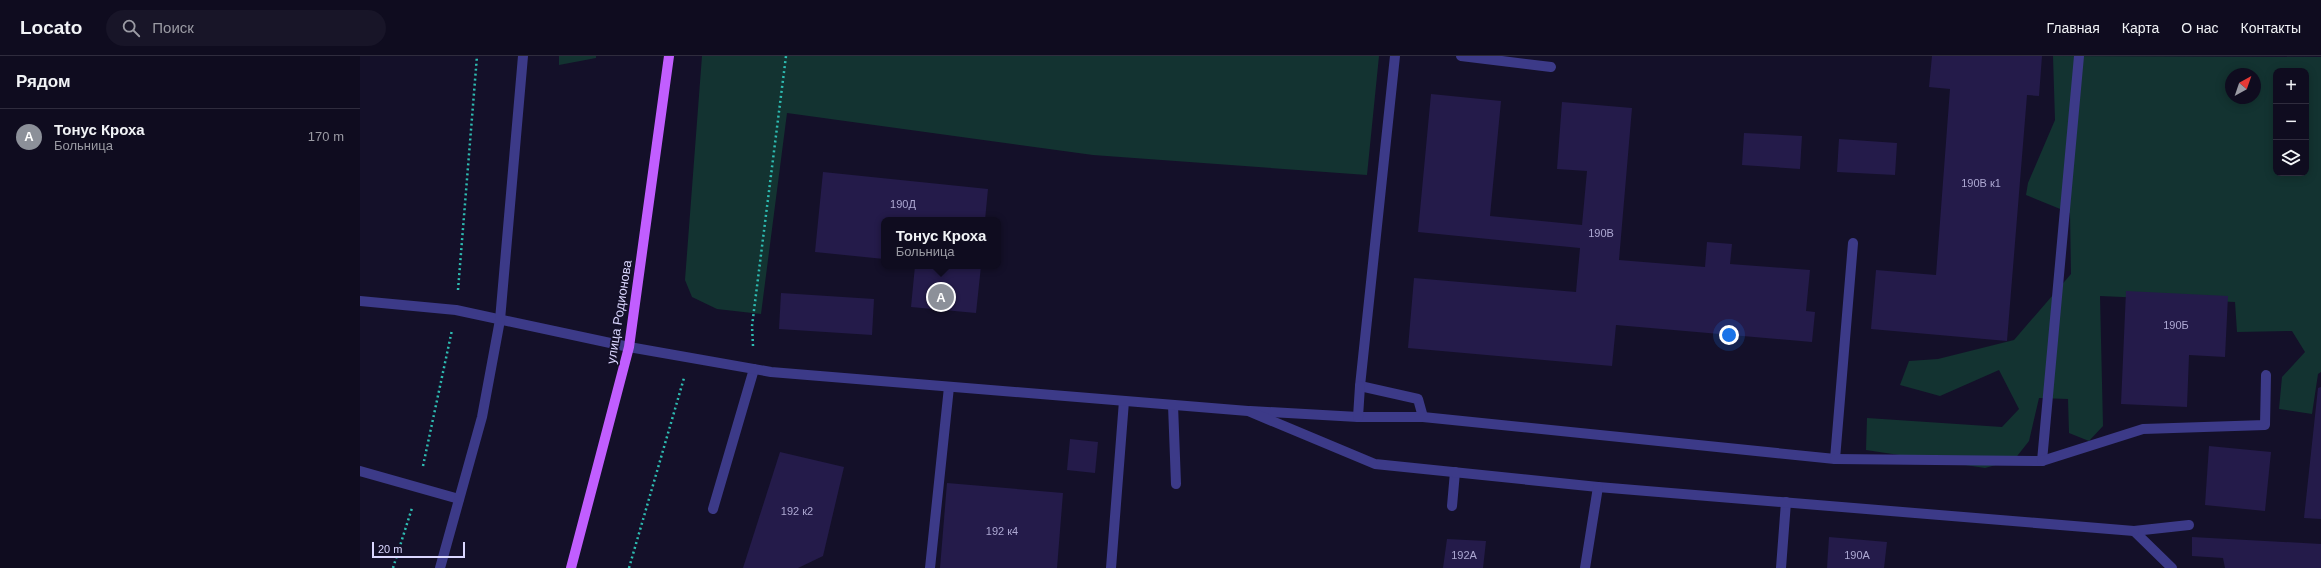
<!DOCTYPE html>
<html lang="ru">
<meta charset="utf-8">
<style>
body{margin:0;font-family:Arial,sans-serif;background:#181528;color:#f1f3f6}
.controls{position:absolute;right:12px;top:12px;display:grid;overflow:hidden;border-radius:8px;box-shadow:0 2px 10px #0003}
.controls button{width:36px;height:36px;display:grid;place-items:center;padding:0;border:0;border-bottom:1px solid #2f2c3d;background:#0f0c1f;color:#f1f3f6;font:20px sans-serif}
.compass{position:absolute;left:1865px;top:12px;width:36px;height:36px;border-radius:50%;background:#0f0c1f;box-shadow:0 2px 10px #0003;rotate:40deg}
.scale{position:absolute;left:12px;bottom:10px;width:93px;box-sizing:border-box;padding-left:4px;border:2px solid #dbd7ff;border-top:0;font-size:11px;line-height:14px;white-space:nowrap;color:#dbd7ff;-webkit-text-stroke:3px #141029;paint-order:stroke}
.you{position:absolute;left:1369px;top:279px;width:14px;height:14px;margin:-10px;border:3px solid #fff;border-radius:50%;background:#1a73e8;box-shadow:0 0 0 6px #1a73e833}
.badge{display:grid;place-items:center;width:26px;height:26px;border-radius:50%;background:#8c9099;color:#fff;font-size:13px;font-weight:700}
.pin{position:absolute;translate:-50% -50%;border:2px solid #fff;box-shadow:0 1px 4px #0006}
.popup{position:absolute;left:521px;top:161px;width:120px;height:52px;box-sizing:border-box;display:grid;place-content:center;border-radius:8px;background:#0f0c1f;filter:drop-shadow(0 1px 3px #0005);font-size:13px;white-space:nowrap;color:#9b9ba4}
.popup b{font-size:15px;color:#f1f3f6}
.popup::after{content:'';position:absolute;left:50%;top:100%;margin-left:-8px;border:8px solid transparent;border-top-color:#0f0c1f}
.list{margin:0;padding:0;list-style:none}
h2{display:flex;justify-content:space-between;align-items:center;height:52px;margin:0;padding:0 16px;font-size:17px}
h2 small{font-size:13px;font-weight:400;color:#9b9ba4}
.list li{display:grid;grid-template-columns:26px 1fr auto;gap:12px;align-items:center;box-sizing:border-box;height:56px;padding:0 16px;border-top:1px solid #2f2c3d}
.list b{display:block;font-size:15px;white-space:nowrap}
.list p{margin:0;font-size:13px;white-space:nowrap;color:#9b9ba4}
.list em{font-size:13px;font-style:normal;color:#9b9ba4}
.icon{flex:none;width:22px;height:22px;fill:none;stroke:currentColor;stroke-width:2;stroke-linecap:round;stroke-linejoin:round}
.map{position:relative;flex:none;width:1961px;height:512px;overflow:hidden}
header{display:flex;align-items:center;gap:24px;box-sizing:border-box;height:56px;padding:0 20px;background:#0f0c1f;border-bottom:1px solid #2f2c3d}
header strong{font-size:19px}
nav{display:flex;gap:22px;margin-inline-start:auto;font-size:14px}
.search{width:280px;height:36px;background:#181528;display:flex;align-items:center;gap:10px;box-sizing:border-box;padding:0 14px;border-radius:22px;color:#9b9ba4;font-size:15px}
main{display:flex}
aside{flex:1;background:#0f0c1f}
.map>svg:first-child{display:block}
.green{fill:#133331;fill-rule:evenodd}
.building{fill:#241b4a}
.lines{fill:none;stroke-linecap:round;stroke-linejoin:round}
.path{stroke:#2ebcb2;stroke-width:2.5;stroke-dasharray:2 3;stroke-linecap:butt}
.service{stroke:#3c3a88;stroke-width:10}
.minor{stroke:#3c3a88;stroke-width:10}
.primary{stroke:#c15eff;stroke-width:10}
.labels{text-anchor:middle;dominant-baseline:central;stroke-width:3.5;stroke-linejoin:round;paint-order:stroke}
.number-label{font-size:11px;fill:#ada8d2}
.street-label{font-size:13px;fill:#dbd7ff;stroke:#141029}
</style>
<header>
<strong>Locato</strong>
<div class="search"><svg class="icon" aria-label="search" viewBox="0 0 24 24"><circle cx="10" cy="10" r="6"/><path d="M15 15l6 6"/></svg>Поиск</div>
<nav><a>Главная</a><a>Карта</a><a>О нас</a><a>Контакты</a></nav>
</header>
<main>
<aside>
<h2>Рядом<small></small></h2>
<ul class="list">
<li><span class="badge">A</span><div><b>Тонус Кроха</b><p>Больница</p></div><em>170 m</em></li>
</ul>
</aside>
<div class="map">
<svg width="1961" height="512" viewBox="0 0 1961 512">
<rect width="100%" height="100%" fill="#141029"/>
<g class="green">
<path d="M199,0h37v2l-37,7z"/>
<path d="M342,0h677l-12,119 -274,-20 -306,-42 -26,201 -44,-5 -25,-12 -7,-17z"/>
<path d="M1693,0l268,1v315l-3,2 -6,40 -33,-5 3,-32 23,-25 -13,-21 -55,1 -2,-30 -135,-6 3,130 -14,15 -20,-8 -1,-34 -29,-1 -10,43 -15,19 -29,8 -119,-18 1,-32 135,9 17,-18 -20,-39 -59,26 -40,-11 9,-24 29,-2 76,-19 57,-66 -1,-61 -44,-18 2,-12 27,-63zM1916,15h30v102h-30zM1871,18h24v24h-24z"/>
</g>
<g class="building">
<path d="M1572,0h110l-3,40 -12,-1 -20,246 -136,-12 5,-59 60,5 14,-186 -21,-2z"/>
<path d="M1071,38l70,7 -11,115 92,9 5,-54 -30,-2 5,-67 70,6 -13,152 86,7 2,-25 25,2 -2,20 80,6 -4,41 9,1 -3,30 -196,-17 -4,41 -204,-18 6,-70 162,14 4,-44 -162,-16z"/>
<path d="M1384,77l58,3 -2,33 -58,-4z"/>
<path d="M1479,83l58,4 -2,32 -58,-3z"/>
<path d="M463,116l165,17 -3,31h-101v39l-69,-7z"/>
<path d="M555,210h66l-5,47 -65,-6z"/>
<path d="M1766,235l102,5 -3,61 -36,-2 -2,52 -66,-3z"/>
<path d="M421,237l93,6 -2,36 -93,-6z"/>
<path d="M1961,331v132l-17,-1 14,-130z"/>
<path d="M710,383l28,3 -3,31 -28,-3z"/>
<path d="M1849,390l62,6 -6,59 -60,-6z"/>
<path d="M420,396l64,15 -21,89 -25,12h-55z"/>
<path d="M587,427l116,10 -6,75h-117z"/>
<path d="M1469,481l58,5 -3,26h-57z"/>
<path d="M1832,481l129,7v24h-96l-2,-10 -31,-2z"/>
<path d="M1087,483l39,2 -3,27h-40z"/>
</g>
<g class="lines">
<g class="path">
<path d="M98,234l19,-234"/>
<path d="M393,290l-1,-20 34,-270"/>
<path d="M63,410l29,-136"/>
<path d="M33,512l19,-60"/>
<path d="M269,512l55,-190"/>
</g>
<g class="service">
<path d="M1035,0l-35,330 58,13 5,18"/>
<path d="M1101,0l90,11"/>
<path d="M0,245l96,9 173,37"/>
<path d="M813,349l3,79"/>
<path d="M890,355l108,6h65l412,42 18,-216"/>
<path d="M998,361l2,-31"/>
<path d="M1475,403l207,2 37,-405"/>
<path d="M1682,405l101,-32 122,-4 1,-50"/>
<path d="M0,415l99,28"/>
<path d="M1092,450l3,-34"/>
<path d="M353,453l41,-140"/>
<path d="M1774,475l55,-6"/>
<path d="M1774,475l38,37"/>
<path d="M80,512l42,-151 18,-97 23,-264"/>
<path d="M570,512l19,-181"/>
<path d="M751,512l13,-167"/>
<path d="M1421,512l5,-66"/>
</g>
<g class="minor">
<path d="M269,291l142,25 477,39 127,53 223,23 536,44"/>
<path d="M1225,512l13,-81"/>
</g>
<path class="primary" d="M211,512l58,-221 40,-291"/>
</g>
<g class="labels">
<g class="number-label">
<text x="1621" y="127">190В к1</text>
<text x="543" y="148">190Д</text>
<text x="1241" y="177">190В</text>
<text x="1816" y="269">190Б</text>
<text x="437" y="455">192 к2</text>
<text x="642" y="475">192 к4</text>
<text x="1104" y="499">192А</text>
<text x="1497" y="499">190А</text>
</g>
<g class="street-label">
<text transform="translate(259 256) rotate(-81)">улица Родионова</text>
</g>
</g>
</svg>
<div class="controls">
<button>+</button>
<button>−</button>
<button><svg class="icon" aria-label="layers" viewBox="0 0 24 24"><path d="M12 4l9 5-9 5-9-5zM3 14l9 5 9-5"/></svg></button>
</div>
<svg class="compass" viewBox="-18 -18 36 36"><path d="M0-13l5 13h-10z" fill="#e53935"/><path d="M0 13l5-13h-10z" fill="#9b9ba4"/></svg>
<div class="scale">20 m</div>
<div class="you"></div>
<div class="pin badge" style="left:581px;top:241px">A</div>
<div class="popup"><b>Тонус Кроха</b>Больница</div>
</div>
</main>
